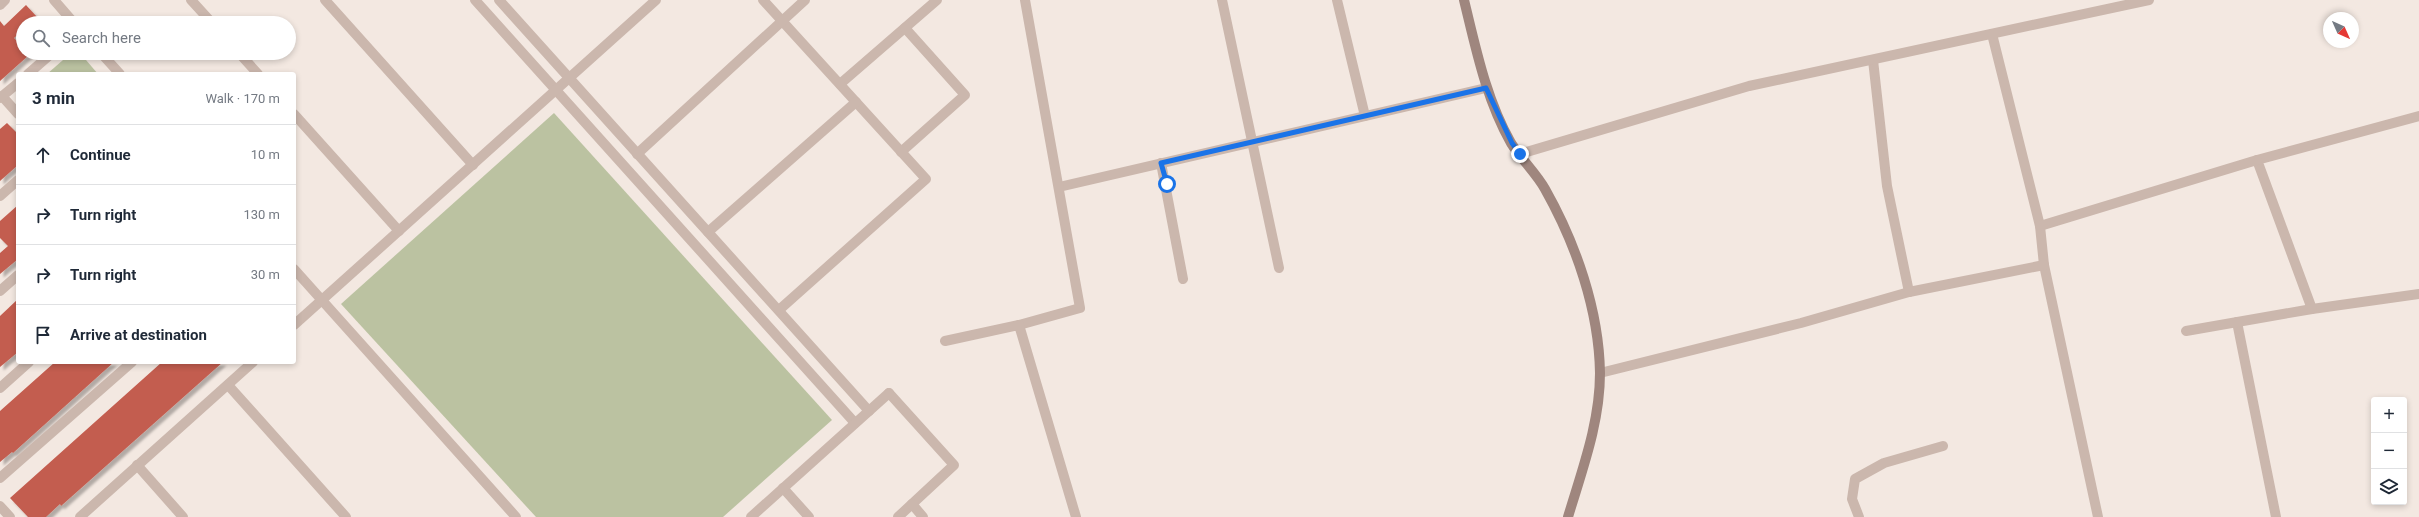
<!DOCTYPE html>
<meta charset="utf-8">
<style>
body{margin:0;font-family:Roboto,sans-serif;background:#f2f2f3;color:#1f2937}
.controls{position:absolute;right:12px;bottom:12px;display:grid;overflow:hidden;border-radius:4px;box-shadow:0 2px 6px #0003}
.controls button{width:36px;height:36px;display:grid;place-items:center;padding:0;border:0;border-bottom:1px solid #e0e1e3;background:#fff;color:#1f2937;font:20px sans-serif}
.compass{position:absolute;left:2323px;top:12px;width:36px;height:36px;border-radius:50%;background:#fff;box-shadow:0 2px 6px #0003;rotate:135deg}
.stop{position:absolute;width:12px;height:12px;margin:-9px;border:3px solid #1a73e8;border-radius:50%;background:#fff}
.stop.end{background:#1a73e8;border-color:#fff;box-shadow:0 1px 4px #0008}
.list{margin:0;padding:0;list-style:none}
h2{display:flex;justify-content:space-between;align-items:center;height:52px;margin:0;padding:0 16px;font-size:17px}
h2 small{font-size:13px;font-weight:400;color:#747a83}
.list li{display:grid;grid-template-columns:26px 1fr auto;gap:12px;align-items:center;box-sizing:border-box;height:60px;padding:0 16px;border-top:1px solid #e0e1e3}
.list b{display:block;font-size:15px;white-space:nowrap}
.list em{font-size:13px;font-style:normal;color:#747a83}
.icon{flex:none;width:22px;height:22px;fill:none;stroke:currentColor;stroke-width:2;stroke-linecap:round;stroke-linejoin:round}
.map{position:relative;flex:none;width:2419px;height:517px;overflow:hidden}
.search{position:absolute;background:#fff;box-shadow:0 2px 6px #0003;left:16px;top:16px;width:280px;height:44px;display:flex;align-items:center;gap:10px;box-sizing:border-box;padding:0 14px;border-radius:22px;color:#747a83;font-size:15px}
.panel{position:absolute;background:#fff;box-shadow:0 2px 6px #0003;left:16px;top:72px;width:280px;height:292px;border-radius:4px}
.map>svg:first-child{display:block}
.green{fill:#bbc2a1}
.building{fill:#c35d4f;filter:url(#shadow)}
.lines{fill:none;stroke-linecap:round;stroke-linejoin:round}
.lane{stroke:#cbb7ad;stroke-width:10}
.street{stroke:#cbb7ad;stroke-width:10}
.secondary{stroke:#9f867e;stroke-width:10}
.route{stroke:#1a73e8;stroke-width:5}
</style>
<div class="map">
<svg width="2419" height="517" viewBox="0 0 2419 517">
<defs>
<filter id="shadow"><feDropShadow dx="3.5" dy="3.5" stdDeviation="1" flood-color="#0004"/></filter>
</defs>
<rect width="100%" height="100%" fill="#f3e8e1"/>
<g class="green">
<path d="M71,53h9l18,21h-51z"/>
<path d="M554,113l278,307 -109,97h-187l-195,-213z"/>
</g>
<g class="building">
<path d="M26,5l11,12 -6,6h-8v7l-9,8 9,9v6l6,2 -29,26v-60l4,5z"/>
<path d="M7,123l11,11v31l-18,16v-52z"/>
<path d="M18,205v54l-18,15v-21l8,-7 -8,-8v-17z"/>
<path d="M18,299v53l-18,15v-51z"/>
<path d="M55,362h59l-101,91 -1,-1 -12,10v-51z"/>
<path d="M162,362h61l-162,144 -1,-2 -14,13h-18l-18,-19z"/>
</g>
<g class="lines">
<g class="lane">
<path d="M1222,0l57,268"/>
<path d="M1337,0l28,116"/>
<path d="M0,5l5,-5"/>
<path d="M840,84l97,-84"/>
<path d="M2,96l16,18"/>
<path d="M901,152l64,-57 -60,-67"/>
<path d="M1161,163l22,116"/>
<path d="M1059,187l427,-99"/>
<path d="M0,196l18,-16"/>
<path d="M0,291l18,-16"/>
<path d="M1019,325l61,-17 -55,-308"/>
<path d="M889,393l65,72 -56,52"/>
<path d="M783,488l26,29"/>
<path d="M912,504l11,13"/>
</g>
<g class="street">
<path d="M54,0l20,23"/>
<path d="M191,0l21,23"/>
<path d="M325,0l148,165"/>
<path d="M475,0l380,423"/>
<path d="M499,0l370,411"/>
<path d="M763,0l163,179 -147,131"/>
<path d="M1992,34l48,192 4,39 54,252"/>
<path d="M101,53l19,21"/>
<path d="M239,53l19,21"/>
<path d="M1873,60l14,126 22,106"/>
<path d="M28,74l24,-21"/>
<path d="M0,98l18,-15"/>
<path d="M294,114l105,117"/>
<path d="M2419,116l-162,44 55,149 107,-15"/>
<path d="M637,154l168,-154"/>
<path d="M1520,154l229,-68 400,-86"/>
<path d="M2040,226l217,-66"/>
<path d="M708,232l148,-130"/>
<path d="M294,269l222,248"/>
<path d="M2237,322l39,195"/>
<path d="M294,325l362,-325"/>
<path d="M2186,331l126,-22"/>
<path d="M945,341l74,-16 57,192"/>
<path d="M1600,373l201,-50 108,-31 135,-27"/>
<path d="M228,385l118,132"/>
<path d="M0,388l29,-26"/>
<path d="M137,465l46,52"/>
<path d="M0,478l132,-116"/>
<path d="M0,506l10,11"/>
<path d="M80,517l173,-155"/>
<path d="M751,517l138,-124"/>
<path d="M1859,517l-7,-18 3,-20 29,-16 59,-17"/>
</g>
<path class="secondary" d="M1464,0c12,49 22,99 47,143 10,16 25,30 34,46 31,55 54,121 55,184 0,50 -18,97 -32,144"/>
</g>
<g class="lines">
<path class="route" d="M1167,184l-6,-21 325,-75 26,55 8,11"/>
</g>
</svg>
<div class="controls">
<button>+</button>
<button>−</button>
<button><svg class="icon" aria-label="layers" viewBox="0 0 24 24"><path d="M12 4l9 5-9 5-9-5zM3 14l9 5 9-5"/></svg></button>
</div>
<svg class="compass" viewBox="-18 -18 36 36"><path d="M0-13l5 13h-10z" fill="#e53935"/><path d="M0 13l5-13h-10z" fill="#747a83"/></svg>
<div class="stop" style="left:1167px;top:184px"></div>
<div class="stop end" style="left:1520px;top:154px"></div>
<div class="search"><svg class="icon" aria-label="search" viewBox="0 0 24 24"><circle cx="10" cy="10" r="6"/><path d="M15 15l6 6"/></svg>Search here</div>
<section class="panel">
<h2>3 min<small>Walk · 170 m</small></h2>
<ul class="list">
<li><svg class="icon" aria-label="ahead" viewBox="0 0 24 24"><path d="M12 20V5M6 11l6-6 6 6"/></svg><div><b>Continue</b></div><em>10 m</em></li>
<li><svg class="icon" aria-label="right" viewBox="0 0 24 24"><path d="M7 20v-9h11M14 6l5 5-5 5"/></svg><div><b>Turn right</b></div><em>130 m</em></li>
<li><svg class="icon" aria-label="right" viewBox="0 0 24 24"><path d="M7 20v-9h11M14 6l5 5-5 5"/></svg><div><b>Turn right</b></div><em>30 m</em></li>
<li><svg class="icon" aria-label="arrive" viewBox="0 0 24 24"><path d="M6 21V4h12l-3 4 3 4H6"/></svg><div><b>Arrive at destination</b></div></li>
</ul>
</section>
</div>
